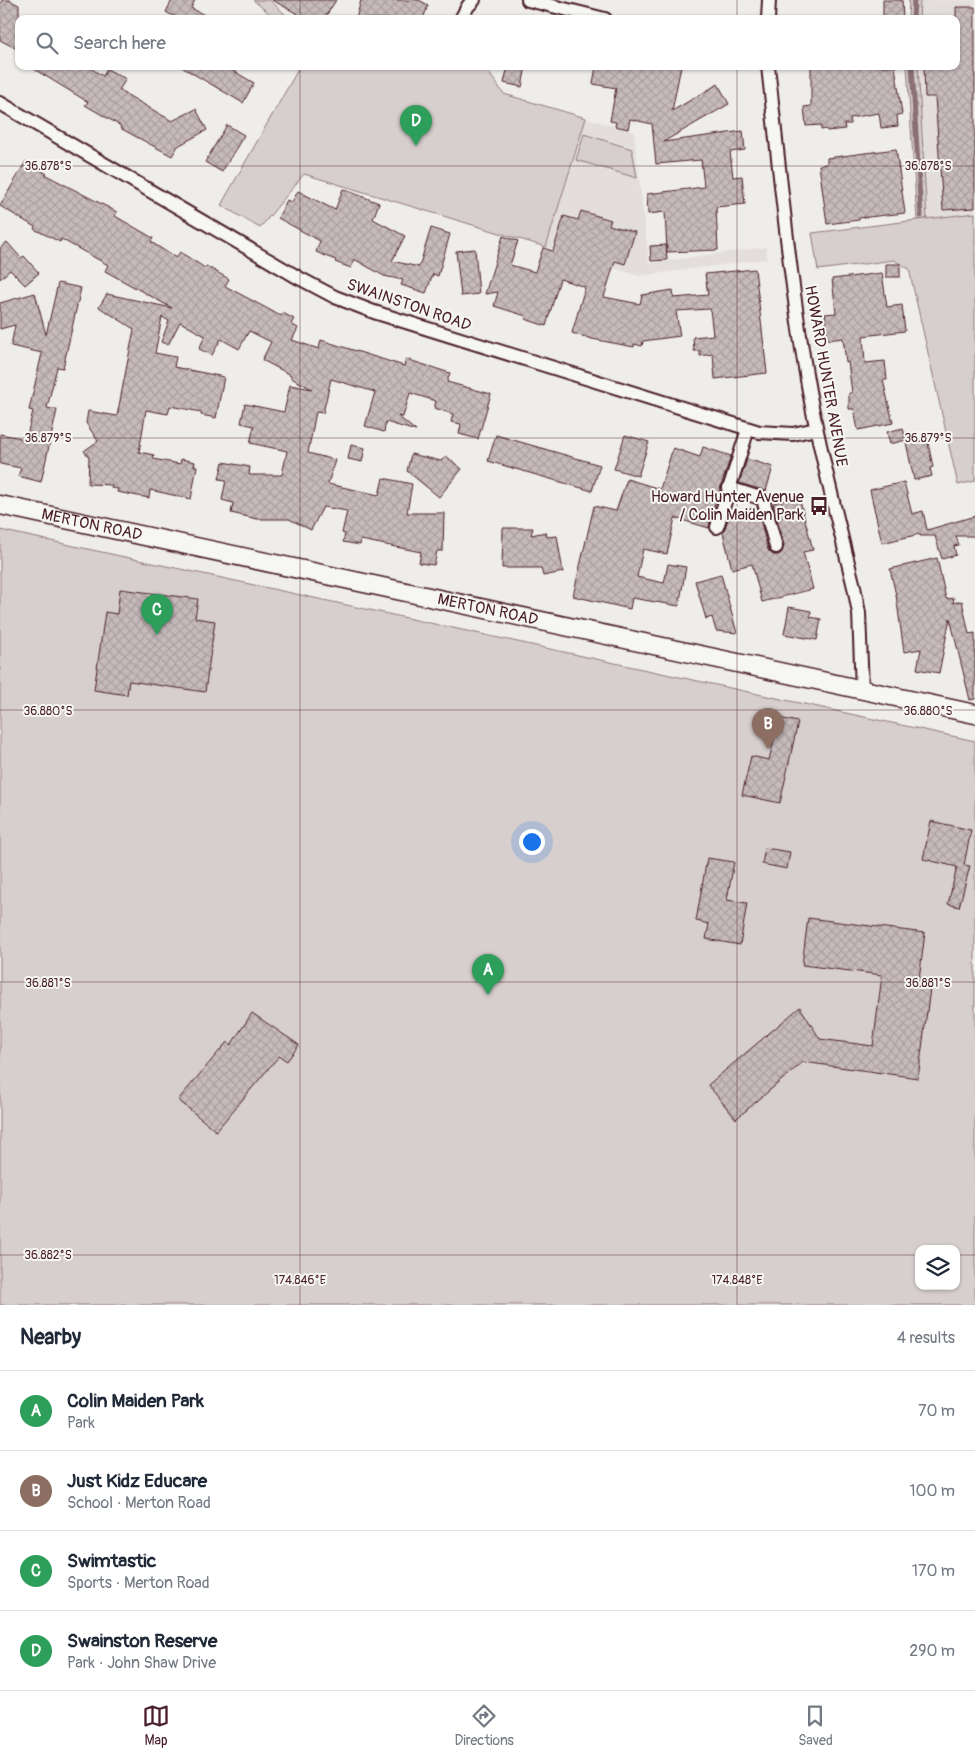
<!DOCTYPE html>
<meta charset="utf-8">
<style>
body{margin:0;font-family:Pangolin,sans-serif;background:#f6f6f7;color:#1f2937}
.controls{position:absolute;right:15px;bottom:15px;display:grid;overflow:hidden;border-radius:10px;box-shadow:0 1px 4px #0004}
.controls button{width:45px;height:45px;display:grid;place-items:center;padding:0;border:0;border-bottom:1px solid #e0e1e3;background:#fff;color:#1f2937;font:25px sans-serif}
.you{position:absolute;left:531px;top:841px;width:18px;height:18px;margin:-12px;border:4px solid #fff;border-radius:50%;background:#1a73e8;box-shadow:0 0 0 8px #1a73e833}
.badge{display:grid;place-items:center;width:32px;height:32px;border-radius:50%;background:#4a1f2b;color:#fff;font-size:16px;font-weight:700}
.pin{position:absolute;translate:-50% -41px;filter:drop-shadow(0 1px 2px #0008)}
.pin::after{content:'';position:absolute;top:26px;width:18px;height:15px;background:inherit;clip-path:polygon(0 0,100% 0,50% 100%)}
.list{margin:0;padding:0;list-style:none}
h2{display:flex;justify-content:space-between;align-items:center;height:65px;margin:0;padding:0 20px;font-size:21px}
h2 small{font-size:16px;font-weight:400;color:#747a83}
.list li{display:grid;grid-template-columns:32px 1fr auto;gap:15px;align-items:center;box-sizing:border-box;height:80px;padding:0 20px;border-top:1px solid #e0e1e3}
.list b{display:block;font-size:19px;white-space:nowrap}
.list p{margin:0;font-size:16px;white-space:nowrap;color:#747a83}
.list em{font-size:16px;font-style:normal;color:#747a83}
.icon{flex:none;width:28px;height:28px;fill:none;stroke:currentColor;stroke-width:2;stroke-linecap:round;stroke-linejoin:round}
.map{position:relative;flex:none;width:975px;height:1305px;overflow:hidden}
.search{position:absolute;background:#fff;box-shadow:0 1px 4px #0004;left:15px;right:15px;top:15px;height:55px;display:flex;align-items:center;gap:12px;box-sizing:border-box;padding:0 18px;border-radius:10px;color:#747a83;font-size:19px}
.sheet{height:385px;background:#fff}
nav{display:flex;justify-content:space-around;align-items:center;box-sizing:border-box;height:70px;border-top:1px solid #e0e1e3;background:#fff;font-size:14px;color:#747a83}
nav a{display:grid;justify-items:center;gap:2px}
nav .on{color:#4a1f2b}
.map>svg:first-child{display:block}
.built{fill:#e3dedc}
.grass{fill:url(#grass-dots);stroke:#90777c}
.green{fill:#d7cfce;stroke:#90777c;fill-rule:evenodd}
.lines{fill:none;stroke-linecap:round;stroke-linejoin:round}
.stream{stroke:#8a6f74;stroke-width:5}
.building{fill:url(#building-cross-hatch);stroke:#4a1f2b}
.minor-casing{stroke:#4a1f2b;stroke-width:16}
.secondary-casing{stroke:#4a1f2b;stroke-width:21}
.minor{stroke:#f6f6f2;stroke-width:12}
.secondary{stroke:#f6f6f2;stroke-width:18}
.ticks{fill:none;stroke:#4a1f2b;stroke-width:1;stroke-opacity:0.45}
.labels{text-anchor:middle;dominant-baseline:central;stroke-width:4;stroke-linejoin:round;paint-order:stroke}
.street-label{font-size:16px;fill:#4a1f2b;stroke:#f6f6f2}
.poi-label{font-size:16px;fill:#4a1f2b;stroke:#f6f6f2;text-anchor:end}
.ticks-label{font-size:12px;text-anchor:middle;fill:#4a1f2b;stroke:#f6f6f2;stroke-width:4;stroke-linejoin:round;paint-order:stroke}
</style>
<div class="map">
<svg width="975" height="1305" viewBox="0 0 975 1305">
<defs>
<pattern id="grass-dots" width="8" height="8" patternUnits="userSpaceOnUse" patternTransform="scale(1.25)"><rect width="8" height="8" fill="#d7cfce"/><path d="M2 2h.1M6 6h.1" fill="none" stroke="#bab1b1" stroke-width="1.8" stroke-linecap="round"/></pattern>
<pattern id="building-cross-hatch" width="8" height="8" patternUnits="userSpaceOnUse" patternTransform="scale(1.25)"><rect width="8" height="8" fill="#c6babb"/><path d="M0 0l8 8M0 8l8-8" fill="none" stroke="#ac9fa1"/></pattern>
</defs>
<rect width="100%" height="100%" fill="#efedea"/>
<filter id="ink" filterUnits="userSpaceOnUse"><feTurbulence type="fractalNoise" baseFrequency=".02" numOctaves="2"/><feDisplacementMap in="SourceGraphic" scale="10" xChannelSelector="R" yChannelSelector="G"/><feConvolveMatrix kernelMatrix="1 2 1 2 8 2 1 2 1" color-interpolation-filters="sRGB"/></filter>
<g filter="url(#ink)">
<g class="built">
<path d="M920,0h55v213l-48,6 -9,-153h38v-47h-37z"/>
<path d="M586,118l48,14 15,131 117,-16 1,12 -128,17 -93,-29z"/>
</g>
<g class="grass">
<path d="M909,0h11l-1,19h-11z"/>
<path d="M907,66h11l9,153 -10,1z"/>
</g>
<g class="green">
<path d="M253,0h17l20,19h-14z"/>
<path d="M300,66h184l20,28 82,24 -40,129 -242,-73 -44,54 -39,-23z"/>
<path d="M584,134l48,15 5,29 -61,-18z"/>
<path d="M975,213v268l-17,4 -49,-216 -15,-9 -76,10 -6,-37z"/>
<path d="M0,530l975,211v564h-975zM919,1249h37v37h-37z"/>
</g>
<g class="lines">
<g class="stream">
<path d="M913,19l1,-19"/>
<path d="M912,66l9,150"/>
</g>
</g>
<g class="building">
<path d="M2,0h7l10,5v45l-19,-10v-35z"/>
<path d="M172,0h23l-4,8 21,11h-33l-13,-7z"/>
<path d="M272,0h64l-12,19h-17z"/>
<path d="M361,0h58l9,5 -5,14h-67z"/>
<path d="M883,0h19l1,19h-20z"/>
<path d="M956,7h19v201l-32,2 -8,-113h-10l-1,-31h32z"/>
<path d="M29,66h58l16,10 4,-7 19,10 -7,11 53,31 24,-12 11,21 -29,16 -6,10 -52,-28 1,-2 -36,-21 3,-3z"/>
<path d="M180,66h45l29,17 -11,20z"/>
<path d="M508,66h18l-4,21 -18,-4z"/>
<path d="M596,66h85l-9,45 46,-27 11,20 -66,38 80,-11 2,19 -15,2 3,25 9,-1 3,28 -29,3 2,43 -51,2 -2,-40 -17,2 -1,-20 57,-7 -3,-27 -45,4 -4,-40 -22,-5 -2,10 -13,-3 1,-4 -6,-1 6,-33 -23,-4z"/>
<path d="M811,66h84l7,48 -5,1 1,11 -17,2 -2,-15 -29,5 1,6h-7l1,5 -18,2 -1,-2 -5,1v-5l-15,1 -2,-19 7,-1z"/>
<path d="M227,125l17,10 -22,37 -17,-10z"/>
<path d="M896,149l9,64 -46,5v2l-32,4 -8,-59 8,-1v-6z"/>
<path d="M26,161l21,13 -1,1 71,37 -2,4 38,22 -2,4 25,16 4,-6 25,16 1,-2 23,13 -4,7 56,30 2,-3 11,6 -3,5 7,4 -6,12 27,9 2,-9 83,26 2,-7 44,14 -3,9 44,12 -13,45 -19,-5 2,-10 -10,-2 2,-8 -19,-6 2,-7 -26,-8 -7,24 -5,-1 18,15 -30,-9 -2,10 -19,-6 10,-34 -44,-13 -8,34 -7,-1 -8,41 27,7 -7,24 51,11 4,-17 29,6 -5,29h37l-1,38h-6l-3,14 -15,-2 2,-11 -60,-12 -1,5 -17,-3 2,-8 -3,-1 5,-22 -24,-4 -12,23 -22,-11h-32l-26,-6 2,-10 -11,-3 4,-20 -7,-1 4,-17 27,5 -1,8h33l5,-24 -37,-8 4,-17 -13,-3 4,-19 39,8 6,-27 22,4 -21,-11v-3l-29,-15 9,-18 -22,-11 -10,18 -18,-10 -9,16 -13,-6 6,-13 -25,-14 -12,23 -7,-3 8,-21 -7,-4 -7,36 21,4 -2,10 50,10 -8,41 -15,-3v-3l-31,-6 -2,8 -22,-4 -7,42 15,3 -1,4 27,5 1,-5 14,3 -1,4h3l-6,33 -41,-9 -1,8 -32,-6 1,-3 -7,-1 1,-3 -24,-1 1,-27 -5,-6 14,-10 -12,-18 2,-12 29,5 17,-87 -35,-22 8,-13 65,14 -67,-37 3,-6 -47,-26 -1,3 -26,-13 1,-2 -35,-21z"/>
<path d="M343,189l36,14 -6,16 32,17 -13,25 27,6 12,-39 19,6 -12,42 -5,-2 -7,19 -25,-8 2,-5 -19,-4 -30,-17 -3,9 -16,-6 1,-2 -20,-8 4,-11 -42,-23 9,-18 5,2 6,-11 37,19z"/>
<path d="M581,211l30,9 -2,5 26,7 -10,32 -10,-3 -11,36 36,7 2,-9 31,-5 1,8 34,-3 -3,-21 50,-5 12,104 -52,6 -2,-25 -13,2v-5h-6l-1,-14 20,-2 -3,-26 -34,2 4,25 -37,5 -1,5 -8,-2v3l-42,-8 -20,-6 13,-46 -25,-8 -14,47 -21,-7 1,-3 -32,-10 4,-14 -13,2 18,-58 15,5 -8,24 25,7 8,-24 10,3 11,-35 14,4z"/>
<path d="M7,242l14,16 3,-2 15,17 -14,12 -15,-15 -10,9v-31z"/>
<path d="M666,245l1,15 -16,1 -1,-15z"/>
<path d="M475,249l4,45 -18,2 -5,-45z"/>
<rect x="886" y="264" width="14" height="13"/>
<path d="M882,273l5,34 15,-2 3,26 -42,5 2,27 20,-2 2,19h-4l10,43 -35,7 -4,-21h-5v-16h3l-4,-31 -2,1 -3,-25 -15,2 -3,-26 11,-1 -4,-34z"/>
<path d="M58,283l23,5 -18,80 -6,-1 -10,41 10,2 -16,72 -23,-6 3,-8 -21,-4v-30l26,5 7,-28 -4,-1 13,-57 -31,-7 4,-21 -15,4v-26l35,-10 11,42z"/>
<path d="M903,428l3,12 -16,4 -3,-12z"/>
<path d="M496,435l104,30 -8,26 -104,-30z"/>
<path d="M625,435l24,7 -11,34 -24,-7z"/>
<path d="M927,438l6,29 -3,1 2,8 -18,4 -8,-38z"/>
<path d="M351,445l14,3 -3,14 -14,-3z"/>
<path d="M703,447l28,9 -21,63 -1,9 -34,-10 -8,36 -24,-5 -6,28 27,6 4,-19 18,3 -7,39 -47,-8 -2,11 -57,-13 21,-90 22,5 11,-32 33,10 13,-41 27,9z"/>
<path d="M411,454l30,7 5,-5 16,13 -23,28 -32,-26z"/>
<path d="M747,459l26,8 -7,24 -27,-8z"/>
<path d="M904,482l8,32 11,-3 4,19 48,-14v20h-19l3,9 -5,1 2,9 -14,4 -7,-23h-15v-2l-38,9 -12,-53z"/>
<path d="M799,497l14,53 -10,2 10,37 -51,13 -10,-38 -20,5 -9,-36 7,-19 27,-7 11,43 5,5h6l3,-3 2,-7 -11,-42z"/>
<path d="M503,528h30l-2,7 15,-3 1,5 10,-1 6,36 -20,4 -2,-8h-39z"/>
<path d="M937,558l9,41 8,-1 -1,5 9,-2 7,33 6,-1v66l-5,1 -20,-82 -11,55 -22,-4 4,-20 -17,3 -8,-57 -6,-26z"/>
<path d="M721,574l16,59 -21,-2 -4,-14 -6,2 -11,-38z"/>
<path d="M120,589l78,10 -3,19 20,3 -10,71 -76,-11 -2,14 -33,-5 11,-78 12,2z"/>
<path d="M789,607l22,4 -1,6 11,2 -4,21 -33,-6z"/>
<path d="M779,718l19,4 -18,81 -38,-8 9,-39 18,4z"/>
<path d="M931,821l40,9 -7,35 6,1 -11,41 -11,-3 9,-37 -34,-8z"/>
<path d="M765,848l25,4 -3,17 -25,-5z"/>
<path d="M707,858l27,4 -7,38 20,3 -7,42 -34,-6 3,-15 -13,-3z"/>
<path d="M808,918l117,15 -7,54 12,2 -12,89 -115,-16 -67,57 -28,-34 92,-78 20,32 53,7 9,-71 -80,-10z"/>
<path d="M252,1013l47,32 -12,16 -8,-5 -63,75 -38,-31 49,-58 4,3z"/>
</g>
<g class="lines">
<g class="minor-casing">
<g id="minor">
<path d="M528,0l77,19"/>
<path d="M461,19l7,-13 6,-6"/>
<path d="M768,19l1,-19"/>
<path d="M768,66c12,108 22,218 41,325 12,66 29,131 45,196l5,26 3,77"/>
<path d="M0,103l299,175 36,19 39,15 385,120 34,2 23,-5"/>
<path d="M729,488l34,11 13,48"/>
<path d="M717,527l31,-98"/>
</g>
</g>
<g class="secondary-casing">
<g id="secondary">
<path id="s1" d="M0,505l975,209"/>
</g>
</g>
<use href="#minor" class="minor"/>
<use href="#secondary" class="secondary"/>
</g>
</g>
<path class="ticks" d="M300,0v19M737,0v19M300,66v1239M737,66v1239M0,166h975M0,438h975M0,710h975M0,982h975M0,1255h919M956,1255h19"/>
<defs>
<g id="bus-bare" transform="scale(1.5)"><path d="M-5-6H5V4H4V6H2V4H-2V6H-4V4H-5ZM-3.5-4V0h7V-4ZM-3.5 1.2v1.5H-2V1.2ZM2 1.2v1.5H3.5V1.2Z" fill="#4a1f2b" stroke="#f6f6f2" stroke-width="2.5" paint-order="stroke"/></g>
</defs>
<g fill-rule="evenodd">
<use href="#bus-bare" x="819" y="506"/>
</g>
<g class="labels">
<g class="street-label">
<text transform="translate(409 305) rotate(19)">SWAINSTON ROAD</text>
<text transform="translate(826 376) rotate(80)">HOWARD HUNTER AVENUE</text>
<text stroke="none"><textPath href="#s1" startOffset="94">MERTON ROAD</textPath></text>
<text stroke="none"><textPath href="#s1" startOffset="499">MERTON ROAD</textPath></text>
</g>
<g class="poi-label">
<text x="804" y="497">Howard Hunter Avenue<tspan x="804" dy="18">/ Colin Maiden Park</tspan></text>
</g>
</g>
<g class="ticks-label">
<text x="48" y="170">36.878°S</text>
<text x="928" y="170">36.878°S</text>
<text x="48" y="442">36.879°S</text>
<text x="928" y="442">36.879°S</text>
<text x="48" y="715">36.880°S</text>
<text x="928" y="715">36.880°S</text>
<text x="48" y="987">36.881°S</text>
<text x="928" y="987">36.881°S</text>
<text x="48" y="1259">36.882°S</text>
<text x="300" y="1284">174.846°E</text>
<text x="737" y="1284">174.848°E</text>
</g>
</svg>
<div class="controls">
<button><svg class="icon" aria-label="layers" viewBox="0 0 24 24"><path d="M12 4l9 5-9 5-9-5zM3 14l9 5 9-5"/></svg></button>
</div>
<div class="you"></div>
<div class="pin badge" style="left:488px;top:995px;background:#2e9e5b">A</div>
<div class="pin badge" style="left:768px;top:749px;background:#8d6e63">B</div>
<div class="pin badge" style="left:157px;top:635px;background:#2e9e5b">C</div>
<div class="pin badge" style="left:416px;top:146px;background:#2e9e5b">D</div>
<div class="search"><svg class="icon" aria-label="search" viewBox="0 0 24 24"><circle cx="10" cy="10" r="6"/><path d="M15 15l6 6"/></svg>Search here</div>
</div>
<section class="sheet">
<h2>Nearby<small>4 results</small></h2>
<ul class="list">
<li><span class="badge" style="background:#2e9e5b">A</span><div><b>Colin Maiden Park</b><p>Park</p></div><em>70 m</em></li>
<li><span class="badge" style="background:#8d6e63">B</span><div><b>Just Kidz Educare</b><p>School · Merton Road</p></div><em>100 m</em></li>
<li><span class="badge" style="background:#2e9e5b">C</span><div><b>Swimtastic</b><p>Sports · Merton Road</p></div><em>170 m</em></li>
<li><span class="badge" style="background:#2e9e5b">D</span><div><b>Swainston Reserve</b><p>Park · John Shaw Drive</p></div><em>290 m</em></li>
</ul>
</section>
<nav>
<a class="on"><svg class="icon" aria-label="map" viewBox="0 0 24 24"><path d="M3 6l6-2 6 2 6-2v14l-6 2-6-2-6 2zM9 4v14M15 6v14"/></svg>Map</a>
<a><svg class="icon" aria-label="directions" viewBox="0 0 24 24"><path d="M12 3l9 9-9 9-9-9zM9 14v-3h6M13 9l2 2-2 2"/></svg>Directions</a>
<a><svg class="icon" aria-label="saved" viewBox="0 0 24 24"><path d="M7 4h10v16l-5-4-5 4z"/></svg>Saved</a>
</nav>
